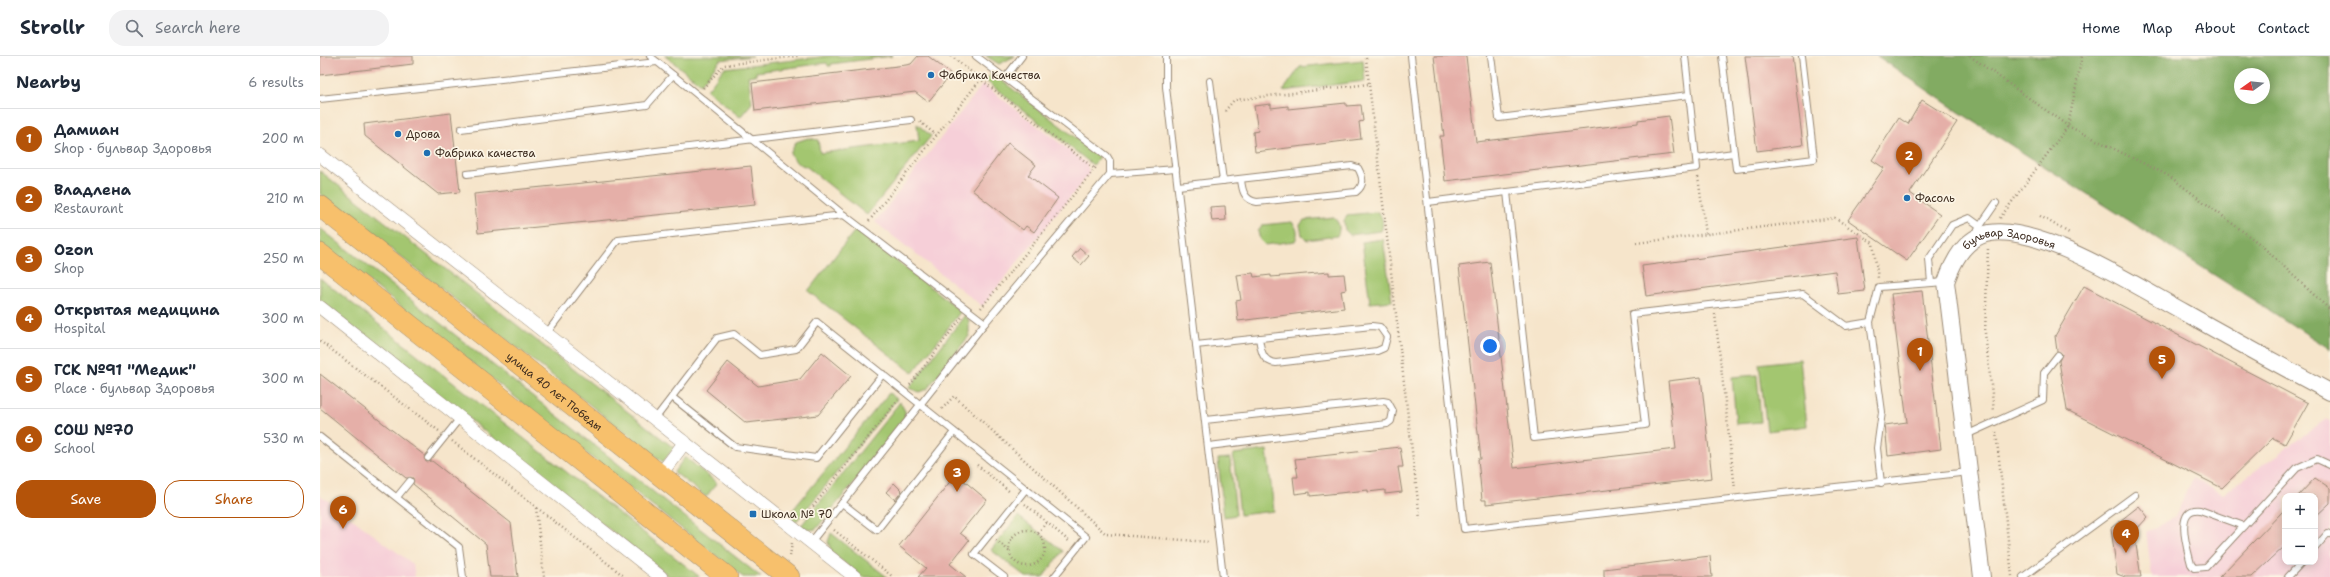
<!DOCTYPE html>
<meta charset="utf-8">
<style>
body{margin:0;font-family:"Shantell Sans",sans-serif;background:#f2f2f3;color:#1f2937}
.controls{position:absolute;right:12px;bottom:12px;display:grid;overflow:hidden;border-radius:8px;box-shadow:0 2px 10px #0003}
.controls button{width:36px;height:36px;display:grid;place-items:center;padding:0;border:0;border-bottom:1px solid #e0e1e3;background:#fff;color:#1f2937;font:20px sans-serif}
.compass{position:absolute;left:1914px;top:12px;width:36px;height:36px;border-radius:50%;background:#fff;box-shadow:0 2px 10px #0003;rotate:255deg}
.you{position:absolute;left:1170px;top:290px;width:14px;height:14px;margin:-10px;border:3px solid #fff;border-radius:50%;background:#1a73e8;box-shadow:0 0 0 6px #1a73e833}
.badge{display:grid;place-items:center;width:26px;height:26px;border-radius:50%;background:#b45309;color:#fff;font-size:13px;font-weight:700}
.pin{position:absolute;translate:-50% -33px;filter:drop-shadow(0 1px 2px #0008)}
.pin::after{content:'';position:absolute;top:21px;width:14px;height:12px;background:inherit;clip-path:polygon(0 0,100% 0,50% 100%)}
.list{margin:0;padding:0;list-style:none}
h2{display:flex;justify-content:space-between;align-items:center;height:52px;margin:0;padding:0 16px;font-size:17px}
h2 small{font-size:13px;font-weight:400;color:#747a83}
.list li{display:grid;grid-template-columns:26px 1fr auto;gap:12px;align-items:center;box-sizing:border-box;height:60px;padding:0 16px;border-top:1px solid #e0e1e3}
.list b{display:block;font-size:15px;white-space:nowrap}
.list p{margin:0;font-size:13px;white-space:nowrap;color:#747a83}
.list em{font-size:13px;font-style:normal;color:#747a83}
.actions{display:flex;gap:8px;padding:12px 16px}
.actions a{flex:1;padding:9px 0;border:1px solid #b45309;border-radius:16px;text-align:center;font-size:14px;color:#b45309}
.actions .main{background:#b45309;color:#fff}
.icon{flex:none;width:22px;height:22px;fill:none;stroke:currentColor;stroke-width:2;stroke-linecap:round;stroke-linejoin:round}
.map{position:relative;flex:none;width:2010px;height:521px;overflow:hidden}
header{display:flex;align-items:center;gap:24px;box-sizing:border-box;height:56px;padding:0 20px;background:#fff;border-bottom:1px solid #e0e1e3}
header strong{font-size:19px}
nav{display:flex;gap:22px;margin-inline-start:auto;font-size:14px}
.search{width:280px;height:36px;background:#f2f2f3;display:flex;align-items:center;gap:10px;box-sizing:border-box;padding:0 14px;border-radius:16px;color:#747a83;font-size:15px}
main{display:flex}
aside{flex:1;background:#fff}
.map>svg:first-child{display:block}
.built{fill:#f6cfd8;fill-rule:evenodd}
.green{fill:#a3c670;stroke:#6f7847}
.forest{fill:#82ab62;stroke:#5e6a40;fill-rule:evenodd}
.building{fill:#e5afa8}
.lines{fill:none;stroke-linecap:round;stroke-linejoin:round}
.service-casing{stroke:#988874;stroke-width:8}
.minor-casing{stroke:#988874;stroke-width:14}
.tertiary-casing{stroke:#988874;stroke-width:18}
.primary-casing{stroke:#988874;stroke-width:22}
.path{stroke:#988874;stroke-width:2.5;stroke-dasharray:1 3;stroke-linecap:butt}
.service{stroke:#fff;stroke-width:6}
.minor{stroke:#fff;stroke-width:13}
.tertiary{stroke:#fff;stroke-width:16}
.primary{stroke:#f7c06c;stroke-width:21}
.poi-dot{fill:#1f6fb2;stroke:#fcf5e5;stroke-width:1.5}
.labels{text-anchor:middle;dominant-baseline:central;stroke-width:3.5;stroke-linejoin:round;paint-order:stroke}
.poi-label{font-size:11px;fill:#3b2a1e;stroke:#fcf5e5;text-anchor:start}
.street-label{font-size:11px;fill:#3b2a1e;stroke:#fcf5e5}
</style>
<header>
<strong>Strollr</strong>
<div class="search"><svg class="icon" aria-label="search" viewBox="0 0 24 24"><circle cx="10" cy="10" r="6"/><path d="M15 15l6 6"/></svg>Search here</div>
<nav><a>Home</a><a>Map</a><a>About</a><a>Contact</a></nav>
</header>
<main>
<aside>
<h2>Nearby<small>6 results</small></h2>
<ul class="list">
<li><span class="badge">1</span><div><b>Дамиан</b><p>Shop · бульвар Здоровья</p></div><em>200 m</em></li>
<li><span class="badge">2</span><div><b>Владлена</b><p>Restaurant</p></div><em>210 m</em></li>
<li><span class="badge">3</span><div><b>Ozon</b><p>Shop</p></div><em>250 m</em></li>
<li><span class="badge">4</span><div><b>Открытая медицина</b><p>Hospital</p></div><em>300 m</em></li>
<li><span class="badge">5</span><div><b>ГСК №91 &quot;Медик&quot;</b><p>Place · бульвар Здоровья</p></div><em>300 m</em></li>
<li><span class="badge">6</span><div><b>СОШ №70</b><p>School</p></div><em>530 m</em></li>
</ul>
<div class="actions"><a class="main">Save</a><a>Share</a></div>
</aside>
<div class="map">
<svg width="2010" height="521" viewBox="0 0 2010 521">
<rect width="100%" height="100%" fill="#fcf5e5"/>
<filter id="ink" filterUnits="userSpaceOnUse"><feTurbulence type="fractalNoise" baseFrequency=".025" numOctaves="2"/><feDisplacementMap in="SourceGraphic" scale="8" xChannelSelector="R" yChannelSelector="G"/><feConvolveMatrix kernelMatrix="1 2 1 2 8 2 1 2 1" color-interpolation-filters="sRGB"/></filter>
<filter id="wash" filterUnits="userSpaceOnUse"><feTurbulence type="fractalNoise" baseFrequency=".012" numOctaves="4" result="noise"/><feDisplacementMap in="SourceGraphic" scale="16" xChannelSelector="R" yChannelSelector="G"/><feGaussianBlur stdDeviation="0.9" result="paint"/><feColorMatrix in="noise" values="0 0 0 0 0 0 0 0 0 0 0 0 0 0 0 0 0 1.4 0 .05"/><feComposite in="paint" operator="in"/></filter>
<g filter="url(#wash)">
<rect width="100%" height="100%" fill="#f6e5cb"/>
<g class="built">
<path d="M663,28l104,80 2,8 -1,3 -106,131 -107,-84z"/>
<path d="M2006,363l4,2v156h-178l-6,-45 29,-15 18,-39 30,16zM1965,440h30v66h-30z"/>
<path d="M0,439l93,69 2,13h-95z"/>
</g>
<g class="green">
<path d="M345,0h88l-33,4 -19,24z"/>
<path d="M509,0h63l-61,8v2h-3l-1,-3 -71,9v3l-8,1 4,27 -12,14 -33,-27 17,-22z"/>
<path d="M666,0h29l-16,8z"/>
<path d="M1043,4l2,21 -82,10 17,-24z"/>
<path d="M672,17l106,82v5l-5,5 -107,-84z"/>
<path d="M597,68l14,12 -64,79 -60,-48 -10,-4 -7,-9 6,-12 12,-4 10,2 2,13 99,-12z"/>
<path d="M0,115l354,277 -11,14 -343,-268z"/>
<path d="M1058,156c5,6 6,12 3,19l-31,4 -5,-5 -1,-9 3,-6z"/>
<path d="M1014,161c5,6 7,11 3,19l-30,4 -5,-5 -2,-10 4,-5z"/>
<path d="M972,166c5,6 7,11 3,19l-30,4 -5,-5 -2,-9 4,-6z"/>
<path d="M0,172l441,349h-18l-423,-334z"/>
<path d="M536,173l105,82 -48,62 -105,-82z"/>
<path d="M1063,183l9,62 -22,2 -8,-61z"/>
<path d="M0,222l380,299h-30l-350,-275z"/>
<path d="M645,259l4,6v15l-42,53 -8,3 -10,-4z"/>
<path d="M1480,303l7,67 -40,5 -8,-67z"/>
<path d="M1437,319l4,47 -25,2 -4,-47z"/>
<path d="M569,337l8,6 -102,124 -8,-6z"/>
<path d="M580,346l5,9v9l-89,109 -8,1 -8,-3z"/>
<path d="M947,394l7,61 -34,4 -7,-61z"/>
<path d="M365,401l32,26 -11,14 -32,-25z"/>
<path d="M910,402l6,57 -12,2 -6,-58z"/>
<path d="M698,460l45,35 -20,26h-17l-35,-27z"/>
<path d="M511,477l56,44h-25l-30,-24 -4,-11z"/>
</g>
<path class="forest" d="M1557,0h453v293l-371,-237zM1920,18h24v24h-24z"/>
<g id="blocks">
<g class="building">
<path d="M0,0h93v8l-93,11z"/>
<path d="M598,0h10l23,18 -23,28 -13,-10 -160,19 -3,-28 154,-18 5,-1z"/>
<path d="M1114,0h32l10,86 162,-19v-3l31,-4 5,38 -229,27 -5,-45h4z"/>
<path d="M1425,0h47l11,89 -46,6z"/>
<path d="M1602,44l35,22 -47,71 30,21 -33,47 -59,-41 36,-52 -12,-8 27,-42 9,6z"/>
<path d="M1026,47v3l15,-1 2,16 -4,1 2,17 -106,13 -2,-20 5,-1 -4,-25 17,-2v4l17,-2v3z"/>
<path d="M131,57l9,79 -22,2 -73,-58 -1,-12z"/>
<path d="M688,87l28,22 -8,10 30,23 -24,34 -8,-6 -3,4 -51,-40z"/>
<path d="M431,110l4,39 -277,28 -4,-39z"/>
<path d="M905,150l1,14 -14,1 -2,-14z"/>
<path d="M1538,181l7,54 -27,3 -3,-23 -189,25 -4,-30z"/>
<path d="M760,192l9,8 -8,9 -9,-8z"/>
<path d="M1170,206l24,206 162,-19 -8,-68 33,-4 11,101 -226,26v-4h-4l-2,-21 -2,-20h3l-22,-193z"/>
<path d="M1009,216v3l15,-1 2,16 -5,1 3,17 -106,13 -2,-20 5,-1 -4,-25 16,-2 1,4 17,-2v2z"/>
<path d="M1764,230l224,117 -23,41 -12,-6 -51,50 -155,-78 -8,-49 3,-7 -5,-3 -2,-15z"/>
<path d="M1602,235l19,158 -53,7 -3,-31 22,-3 -16,-128z"/>
<path d="M502,296l29,24 -33,39 -72,8 -40,-33 22,-28 30,24 42,-7z"/>
<path d="M0,318l104,81 2,7 6,-1 79,62 7,54h-28l-4,-33 -73,-60v-6h-7l-86,-70z"/>
<path d="M1080,391l3,20h-5l4,25 -17,2v-4l-17,2v-2l-58,6v-4l-15,2 -2,-17h5l-3,-18z"/>
<path d="M636,418l31,26 -27,33 9,7 -19,24 16,13h-48l8,-9 -27,-22z"/>
<path d="M1995,422l15,10v15l-15,14v-21h-17z"/>
<path d="M574,427l8,8 -7,9 -9,-8z"/>
<path d="M1819,450l9,11 -14,15 7,45h-16l-8,-3 -6,-46z"/>
<path d="M1965,453v37l-33,31h-33z"/>
<path d="M1390,500l2,21h-108v-8z"/>
</g>
</g>
</g>
<g filter="url(#ink)">
<use href="#blocks" fill-opacity="0" stroke="#988874" stroke-width="1"/>
<g class="lines">
<g class="service-casing">
<g id="service">
<path d="M330,0l194,159 141,108"/>
<path d="M846,0v31l57,490"/>
<path d="M1091,0l53,473 505,-57"/>
<path d="M1171,0l8,62 190,-23"/>
<path d="M1402,0l14,113 78,-10 -12,-103"/>
<path d="M685,22l17,-22"/>
<path d="M890,25l13,100"/>
<path d="M0,43l337,-37"/>
<path d="M141,73l186,-24 26,-30"/>
<path d="M1376,102l38,-5"/>
<path d="M147,118l444,-54"/>
<path d="M790,118l66,-5"/>
<path d="M858,130l174,-20 6,2c5,9 7,17 -2,24l-99,10c-13,-2 -15,-12 -16,-23"/>
<path d="M1187,136l27,246 111,-13 -13,-111 171,-20 43,32 24,-4"/>
<path d="M1108,146l269,-34 -12,-112"/>
<path d="M1658,173l18,-26"/>
<path d="M1611,227l-2,-24 23,-34 17,-7 11,8"/>
<path d="M226,278l72,-94 226,-25"/>
<path d="M876,289l176,-19 8,1 7,10 -3,11 -7,3 -101,12c-14,-1 -15,-13 -17,-25"/>
<path d="M352,341l63,50 81,11 67,-84"/>
<path d="M335,363l62,-81 17,-4 26,21 36,-6 21,-27 269,215 -32,40"/>
<path d="M885,364l178,-19 5,1 5,9 -2,10 -4,3 -178,22"/>
<path d="M1646,379l77,-35 1,-27 14,-18"/>
<path d="M0,381l139,110 4,30"/>
<path d="M108,402l32,-40"/>
<path d="M1561,427l-4,-35 5,-36 -12,-90 9,-35 66,-5"/>
<path d="M77,441l13,-16"/>
<path d="M522,447l35,27 77,-98"/>
<path d="M1924,470l-44,-16c-27,-3 -12,41 -9,54l3,4 12,-1 91,-99 20,-9 13,6"/>
<path d="M491,486l174,-219 125,-149v-13l-3,-5 -131,-100"/>
<path d="M1995,492l13,-15 2,1"/>
<path d="M684,521l-30,-23 52,-65"/>
<path d="M1703,521l112,-82"/>
<path d="M1968,521l14,-15"/>
</g>
</g>
<g class="minor-casing">
<g id="minor">
<path d="M0,99l535,422"/>
<path d="M0,251l341,270"/>
<path d="M340,419l25,-33"/>
</g>
</g>
<g class="tertiary-casing">
<g id="tertiary">
<path id="s1" d="M1662,521l-36,-295c7,-21 19,-45 44,-49 51,-8 148,54 194,79 48,27 97,54 146,80"/>
</g>
</g>
<g class="primary-casing">
<g id="primary">
<path id="s2" d="M0,150l469,371"/>
<path d="M0,198l407,323"/>
</g>
</g>
<g class="path">
<path d="M631,0l144,113"/>
<path d="M1650,0l98,70 101,50 92,69 69,65"/>
<path d="M1046,2l54,461"/>
<path d="M383,32l21,-23 74,-9"/>
<path d="M905,55l9,-11 135,-16"/>
<path d="M600,66l16,13"/>
<path d="M1378,121l8,57"/>
<path d="M1720,160l31,18"/>
<path d="M1680,162l68,-92 14,-70"/>
<path d="M549,165l115,-146"/>
<path d="M1316,187l199,-25 38,25 5,35"/>
<path d="M1668,193l-3,84 9,78"/>
<path d="M661,252l116,-142"/>
<path d="M1395,258l20,175"/>
<path d="M0,285l119,90"/>
<path d="M590,329l52,-68"/>
<path d="M622,353l12,-13 152,138 103,8"/>
<path d="M1676,376l16,144"/>
<path d="M132,385l173,136"/>
<path d="M657,409l33,27"/>
<path d="M705,448l45,38"/>
<path d="M216,452l8,69"/>
<path d="M483,463l95,-119"/>
<path d="M514,474l59,47"/>
<circle cx="707" cy="492" r="18"/>
<path d="M718,477l9,-11"/>
<path d="M676,484l13,11"/>
<path d="M470,500l2,-13"/>
</g>
<use href="#service" class="service"/>
<use href="#minor" class="minor"/>
<use href="#tertiary" class="tertiary"/>
<use href="#primary" class="primary"/>
</g>
</g>
<g class="poi-dot">
<circle cx="611" cy="19" r="4"/>
<circle cx="78" cy="78" r="4"/>
<circle cx="107" cy="97" r="4"/>
<circle cx="1587" cy="142" r="4"/>
<rect x="429" y="454" width="8" height="8" rx="2"/>
</g>
<g class="labels">
<g class="poi-label">
<text x="619" y="19">Фабрика Качества</text>
<text x="86" y="78">Дрова</text>
<text x="115" y="97">Фабрика качества</text>
<text x="1595" y="142">Фасоль</text>
<text x="441" y="458">Школа № 70</text>
</g>
<g class="street-label">
<text stroke="none"><textPath href="#s1" startOffset="385">бульвар Здоровья</textPath></text>
<text stroke="none"><textPath href="#s2" startOffset="299">улица 40 лет Победы</textPath></text>
</g>
</g>
</svg>
<div class="controls">
<button>+</button>
<button>−</button>
</div>
<svg class="compass" viewBox="-18 -18 36 36"><path d="M0-13l5 13h-10z" fill="#e53935"/><path d="M0 13l5-13h-10z" fill="#747a83"/></svg>
<div class="you"></div>
<div class="pin badge" style="left:1600px;top:315px">1</div>
<div class="pin badge" style="left:1589px;top:119px">2</div>
<div class="pin badge" style="left:637px;top:436px">3</div>
<div class="pin badge" style="left:1806px;top:497px">4</div>
<div class="pin badge" style="left:1842px;top:323px">5</div>
<div class="pin badge" style="left:23px;top:473px">6</div>
</div>
</main>
